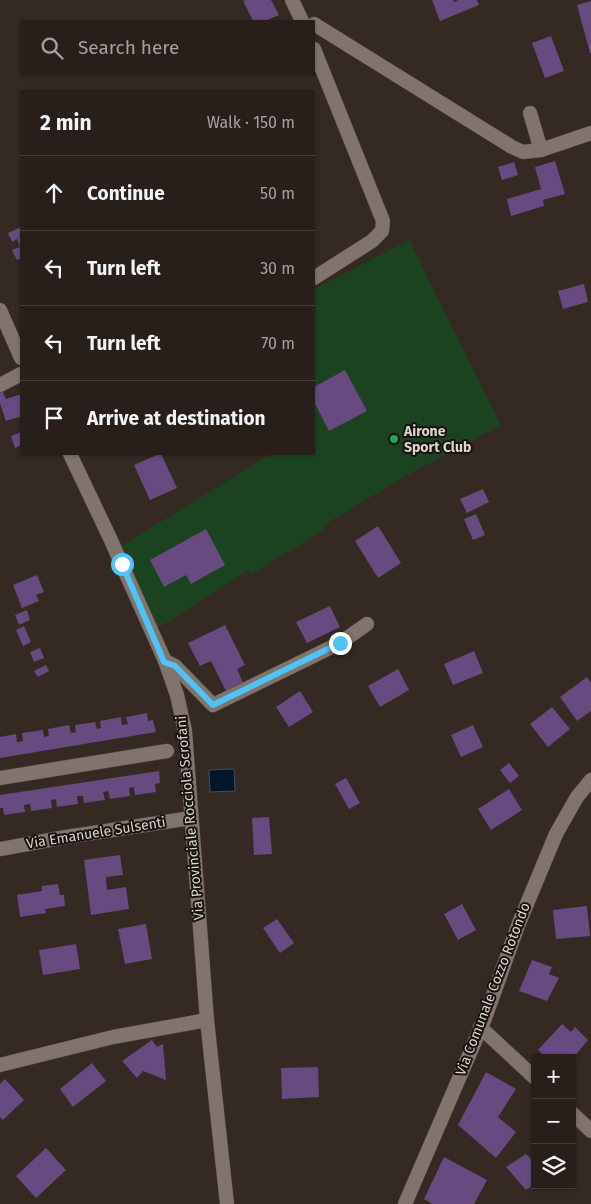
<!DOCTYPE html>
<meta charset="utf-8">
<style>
body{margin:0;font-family:"Fira Sans",sans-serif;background:#342c27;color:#f1f3f6}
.controls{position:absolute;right:15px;bottom:15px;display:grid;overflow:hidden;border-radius:0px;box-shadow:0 1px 4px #0004}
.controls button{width:45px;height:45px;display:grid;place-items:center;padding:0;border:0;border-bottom:1px solid #443d39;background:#281f1a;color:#f1f3f6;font:25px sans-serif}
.stop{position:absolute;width:15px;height:15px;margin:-11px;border:4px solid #4fc3f7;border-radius:50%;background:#fff}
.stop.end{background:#4fc3f7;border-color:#fff;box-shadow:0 1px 5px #0008}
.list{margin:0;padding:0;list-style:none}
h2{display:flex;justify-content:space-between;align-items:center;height:65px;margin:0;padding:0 20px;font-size:21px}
h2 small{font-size:16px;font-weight:400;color:#a5a2a2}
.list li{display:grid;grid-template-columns:32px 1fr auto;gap:15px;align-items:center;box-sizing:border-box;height:75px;padding:0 20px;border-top:1px solid #443d39}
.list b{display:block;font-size:19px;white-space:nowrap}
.list em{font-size:16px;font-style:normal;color:#a5a2a2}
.icon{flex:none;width:28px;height:28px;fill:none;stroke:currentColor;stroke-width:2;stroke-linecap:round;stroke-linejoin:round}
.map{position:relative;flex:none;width:591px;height:1204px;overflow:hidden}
.search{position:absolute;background:#281f1a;box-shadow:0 1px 4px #0004;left:20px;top:20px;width:295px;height:55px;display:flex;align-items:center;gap:12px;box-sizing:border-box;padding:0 18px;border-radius:0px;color:#a5a2a2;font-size:19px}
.panel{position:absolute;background:#281f1a;box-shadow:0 1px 4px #0004;left:20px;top:90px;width:295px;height:365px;border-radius:0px}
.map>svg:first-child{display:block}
.green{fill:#1c431f}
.water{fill:#00172b;stroke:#42505c}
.building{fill:#664a80}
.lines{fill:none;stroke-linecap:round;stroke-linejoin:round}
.minor-casing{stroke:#4e453f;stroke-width:15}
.minor{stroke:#81746c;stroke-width:14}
.route{stroke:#4fc3f7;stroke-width:6}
.leisure-dot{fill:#2e9e5b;stroke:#181310;stroke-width:2}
.labels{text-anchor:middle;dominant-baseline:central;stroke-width:4;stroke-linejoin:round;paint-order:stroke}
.poi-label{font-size:14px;font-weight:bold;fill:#dcd5d0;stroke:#181310;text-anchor:start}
.street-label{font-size:14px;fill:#dcd5d0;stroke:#181310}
</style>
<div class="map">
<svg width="591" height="1204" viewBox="0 0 591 1204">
<rect width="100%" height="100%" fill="#352923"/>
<path class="green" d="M409,240l92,185 -97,52 -80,48 2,4 -74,45 -3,-4 -94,60 -26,-60 4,-6 -3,-9 -7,-3 -3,-5 151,-93h43v-140l1,-1 -1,-24z"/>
<path class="water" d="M234,769l1,22 -25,1 -1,-22z"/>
<g class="building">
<path d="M245,0h26l8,15 -14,6h-12l-10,-20z"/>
<path d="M432,0h21l1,2 4,-2h19l2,5 -39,16z"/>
<path d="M591,1v52h-1l-13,-48z"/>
<path d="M551,36l13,35 -19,7 -13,-35z"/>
<path d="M555,161l10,33 -22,6 1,6 -33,10 -4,-17 34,-10 -6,-22z"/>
<path d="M514,162l4,13 -16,5 -4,-13z"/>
<path d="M21,227v31l-4,2 -5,-10 8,-3 -3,-8 -5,3 -4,-9z"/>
<path d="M584,284l4,18 -25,7 -5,-18z"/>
<path d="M345,370l22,41 -38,20 -15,-29v-15z"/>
<path d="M2,390l4,9 15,-5v27l-2,-4 -13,4 -6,-18v-12z"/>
<path d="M21,432v13l-6,3 -4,-12z"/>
<path d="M159,454h2l16,34 -27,12 -16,-35z"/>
<path d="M483,489l6,13 -22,11 -7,-14z"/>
<path d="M476,514l9,21 -12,5 -9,-21z"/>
<path d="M378,526l23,37 -23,15 -23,-37z"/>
<path d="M206,529l19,36 -34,19 -5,-9 -22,12 -14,-27z"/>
<path d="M37,575l7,17 -8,3 3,6 -17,7 -9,-23z"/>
<path d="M330,606l10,21 -33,16 -11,-21z"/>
<path d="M27,610l3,10 -11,5 -4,-10z"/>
<path d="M225,625l20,40 -8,4 7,16 -17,8 -16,-32 -11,5 -12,-23z"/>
<path d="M24,626l7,16 -8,4 -7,-16z"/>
<path d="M40,648l4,10 -10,4 -4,-10z"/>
<path d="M474,651l9,22 -30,12 -9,-21z"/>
<path d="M46,665l3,6 -11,6 -4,-6z"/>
<path d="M398,669l11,21 -29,17 -12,-21z"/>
<path d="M587,677l4,6v28l-14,10 -17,-24z"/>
<path d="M300,691l13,21 -24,15 -13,-20z"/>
<path d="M552,707l18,22 -22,18 -18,-23z"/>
<path d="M147,713l1,8 5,-1 3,12 -156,26v-21l16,-3 1,8 6,-1 -1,-8 21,-3 1,7 5,-1 -1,-7 21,-4 2,8 5,-1 -1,-7 20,-3 2,7 4,-1 -1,-7 21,-4 1,8 6,-1 -2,-7z"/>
<path d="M473,725l10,22 -22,10 -10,-22z"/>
<path d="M509,763l10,13 -9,7 -10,-13z"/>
<path d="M159,771l1,12 -5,1 1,8 -21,3 -1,-8 -5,1 1,8 -20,3 -2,-8 -5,1 2,8 -21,3 -1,-7h-6l1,8 -21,3 -1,-8 -5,1 1,8 -21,3 -1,-7 -6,1 1,7 -21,3 -1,-7h-3v-13z"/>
<path d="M346,778l14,25 -11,6 -14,-25z"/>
<path d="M509,789l13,21 -31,20 -13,-21z"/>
<path d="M269,817l3,37 -18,1 -2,-37z"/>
<path d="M120,855l3,20 -17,2 1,13 19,-3 3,22 -38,6 -7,-55z"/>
<path d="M58,884l2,11h4l1,11 -20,3 1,4 -26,4 -3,-22 25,-4v-5z"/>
<path d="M462,904l14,26 -18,10 -14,-26z"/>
<path d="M587,906l3,30 -34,3 -3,-29z"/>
<path d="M277,919l17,24 -14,10 -17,-25z"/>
<path d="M146,924l6,35 -27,5 -7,-35z"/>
<path d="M76,944l4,25 -37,6 -4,-25z"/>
<path d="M532,960l20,7 -3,7 10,4 -12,23 -28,-10z"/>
<path d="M562,1024l9,8 4,-5 13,13 -15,18h-26l-9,-8z"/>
<path d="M152,1040l5,7 6,-3 3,36 -23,-9 -6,7 -15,-17z"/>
<path d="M92,1063l14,18 -33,26 -13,-18z"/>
<path d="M318,1067l1,30 -37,2 -1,-31z"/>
<path d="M486,1072l30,17 -18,28 18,15 -20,26 -38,-33z"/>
<path d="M5,1079l19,21 -21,20 -3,-3v-33z"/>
<path d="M46,1148l20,22 -30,28 -20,-22z"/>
<path d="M526,1154l9,9v21l-9,6 -20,-23z"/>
<path d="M444,1157l43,23 -13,24h-42l-8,-5z"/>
</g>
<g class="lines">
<g class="minor-casing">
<g id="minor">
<path d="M292,0l10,21"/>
<path d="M314,24l198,123 11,5 18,-2 50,-17"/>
<path d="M314,49l69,172 -1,10 -10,10 -58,37"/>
<path d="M530,113l11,37"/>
<path d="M0,310l21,48"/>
<path d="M0,385l21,-11"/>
<path d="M70,454l39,82 56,125 12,34 8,36 22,289 20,184"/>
<path d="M165,661l10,5 38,39 127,-62 27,-19"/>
<path d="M0,778l167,-27"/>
<path d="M0,849l66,-12 125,-19"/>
<path d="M480,1027l55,51"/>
<path d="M0,1065l113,-28 94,-17"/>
<path d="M572,1113l19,18"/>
<path d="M405,1204l80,-186 34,-95 37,-89 21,-37 14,-17"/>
</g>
</g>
<use href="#minor" class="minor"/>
</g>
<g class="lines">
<path class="route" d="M122,564l42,98 11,4 38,39 127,-62"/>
</g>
<circle class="leisure-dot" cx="394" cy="439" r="5"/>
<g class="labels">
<g class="poi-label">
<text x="404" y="431">Airone<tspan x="404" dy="16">Sport Club</tspan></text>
</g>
<g class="street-label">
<text transform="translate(190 818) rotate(-95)">Via Provinciale Rocciola Scrofani</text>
<text transform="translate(96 833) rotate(-9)">Via Emanuele Sulsenti</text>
<text transform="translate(493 989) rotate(-69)">Via Comunale Cozzo Rotondo</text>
</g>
</g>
</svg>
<div class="controls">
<button>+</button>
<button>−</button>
<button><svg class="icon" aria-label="layers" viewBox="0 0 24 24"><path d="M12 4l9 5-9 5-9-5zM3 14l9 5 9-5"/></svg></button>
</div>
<div class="stop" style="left:122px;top:564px"></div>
<div class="stop end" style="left:340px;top:643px"></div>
<div class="search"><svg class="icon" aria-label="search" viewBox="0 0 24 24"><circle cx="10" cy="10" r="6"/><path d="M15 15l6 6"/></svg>Search here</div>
<section class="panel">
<h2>2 min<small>Walk · 150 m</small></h2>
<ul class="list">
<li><svg class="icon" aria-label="ahead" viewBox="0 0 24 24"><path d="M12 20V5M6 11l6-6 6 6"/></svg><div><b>Continue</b></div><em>50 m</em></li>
<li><svg class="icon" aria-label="left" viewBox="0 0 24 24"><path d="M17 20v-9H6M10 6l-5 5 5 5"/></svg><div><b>Turn left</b></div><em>30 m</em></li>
<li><svg class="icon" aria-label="left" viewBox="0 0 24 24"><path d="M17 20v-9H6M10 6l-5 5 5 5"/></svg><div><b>Turn left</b></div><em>70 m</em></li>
<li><svg class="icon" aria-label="arrive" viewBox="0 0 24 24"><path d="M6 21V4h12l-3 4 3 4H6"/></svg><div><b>Arrive at destination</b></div></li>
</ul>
</section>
</div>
